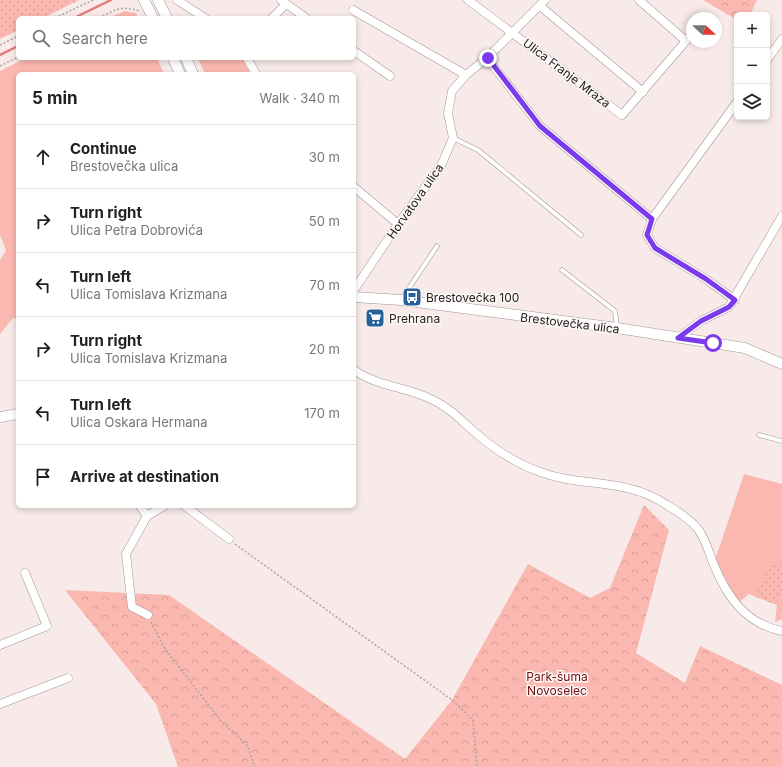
<!DOCTYPE html>
<meta charset="utf-8">
<style>
body{margin:0;font-family:Inter,sans-serif;background:#f2f2f2;color:#222}
.controls{position:absolute;right:12px;top:12px;display:grid;overflow:hidden;border-radius:6px;box-shadow:0 2px 6px #0003}
.controls button{width:36px;height:36px;display:grid;place-items:center;padding:0;border:0;border-bottom:1px solid #e0e0e0;background:#fff;color:#222;font:20px sans-serif}
.compass{position:absolute;left:686px;top:12px;width:36px;height:36px;border-radius:50%;background:#fff;box-shadow:0 2px 6px #0003;rotate:112deg}
.stop{position:absolute;width:12px;height:12px;margin:-9px;border:3px solid #7c3aed;border-radius:50%;background:#fff}
.stop.end{background:#7c3aed;border-color:#fff;box-shadow:0 1px 4px #0008}
.list{margin:0;padding:0;list-style:none}
h2{display:flex;justify-content:space-between;align-items:center;height:52px;margin:0;padding:0 16px;font-size:17px}
h2 small{font-size:13px;font-weight:400;color:#767676}
.list li{display:grid;grid-template-columns:26px 1fr auto;gap:12px;align-items:center;box-sizing:border-box;height:64px;padding:0 16px;border-top:1px solid #e0e0e0}
.list b{display:block;font-size:15px;white-space:nowrap}
.list p{margin:0;font-size:13px;white-space:nowrap;color:#767676}
.list em{font-size:13px;font-style:normal;color:#767676}
.icon{flex:none;width:22px;height:22px;fill:none;stroke:currentColor;stroke-width:2;stroke-linecap:round;stroke-linejoin:round}
.map{position:relative;flex:none;width:782px;height:767px;overflow:hidden}
.search{position:absolute;background:#fff;box-shadow:0 2px 6px #0003;left:16px;top:16px;width:340px;height:44px;display:flex;align-items:center;gap:10px;box-sizing:border-box;padding:0 14px;border-radius:6px;color:#767676;font-size:15px}
.panel{position:absolute;background:#fff;box-shadow:0 2px 6px #0003;left:16px;top:72px;width:340px;height:436px;border-radius:6px}
.map>svg:first-child{display:block}
.grass{fill:#fbb8b0}
.forest{fill:url(#forest-crowns)}
.park{fill:url(#park-dots)}
.lines{fill:none;stroke-linecap:round;stroke-linejoin:round}
.stream{stroke:#e27c73;stroke-width:2.5}
.service-casing{stroke:#a39796;stroke-width:5}
.minor-casing{stroke:#a39796;stroke-width:9}
.tertiary-casing{stroke:#a39796;stroke-width:11}
.path{stroke:#ada3a2;stroke-width:1.5;stroke-dasharray:2 2;stroke-linecap:butt}
.service{stroke:#fff;stroke-width:4}
.minor{stroke:#fff;stroke-width:8}
.tertiary{stroke:#fff;stroke-width:10}
.route{stroke:#7c3aed;stroke-width:5}
.labels{text-anchor:middle;dominant-baseline:central;stroke-width:3;stroke-linejoin:round;paint-order:stroke}
.street-label{font-size:12px;fill:#252120;stroke:#fef9f8}
.poi-label{font-size:12px;fill:#252120;stroke:#fef9f8;text-anchor:start}
.park-label{font-size:12px;fill:#6c0d10;stroke:#fef9f8}
</style>
<div class="map">
<svg width="782" height="767" viewBox="0 0 782 767">
<defs>
<pattern id="forest-crowns" width="20" height="18" patternUnits="userSpaceOnUse"><rect width="20" height="18" fill="#fbb8b0"/><path d="M2 6a3 3 0 1 1 6 0M12 15a3 3 0 1 1 6 0" fill="none" stroke="#d79e97"/></pattern>
<pattern id="park-dots" width="8" height="8" patternUnits="userSpaceOnUse"><rect width="8" height="8" fill="#fbb8b0"/><path d="M2 2h.1M6 6h.1" fill="none" stroke="#d79e97" stroke-width="1.8" stroke-linecap="round"/></pattern>
</defs>
<rect width="100%" height="100%" fill="#f7eae8"/>
<g class="grass">
<path d="M125,11l11,2 2,5h-30z"/>
<path d="M26,58h131l7,16h-146v246l-5,-2 -13,16v-74l6,-10 -6,-15v-164z"/>
<path d="M198,58h44l8,16h-45z"/>
<path d="M744,474l38,10v135l-7,3 2,-17 -28,-11 -11,9 -23,-43z"/>
</g>
<g class="forest">
<path d="M703,0h54l-7,15h-13v5z"/>
<path d="M644,505l25,25 -33,123 49,30 15,-37 82,39v82h-604l-22,-63 -91,-114 104,5 236,164 47,-59 76,-136 62,34 20,-10z"/>
</g>
<g class="park">
<path d="M0,0h79l-36,18h-25v12l-18,9z"/>
<path d="M772,560l10,4v25l-5,16 -23,-9z"/>
</g>
<g class="lines">
<g class="stream">
<path d="M74,18l37,-18"/>
<path d="M0,55l18,-9"/>
</g>
<g class="service-casing">
<g id="service">
<path d="M453,138l25,12 103,85"/>
<path d="M562,270l53,41 2,16"/>
<path d="M401,300l36,-54"/>
<path d="M759,435l23,6"/>
</g>
</g>
<g class="minor-casing">
<g id="minor">
<path d="M177,0l28,18"/>
<path d="M281,0l25,18"/>
<path d="M468,0l154,115 70,-81"/>
<path d="M639,0l47,41"/>
<path d="M540,6l103,86"/>
<path d="M353,10l113,65"/>
<path d="M272,18l14,-14"/>
<path d="M354,51l36,25"/>
<path d="M247,58l9,16"/>
<path d="M487,58l53,68 112,93"/>
<path d="M767,60l15,-21"/>
<path d="M354,187l44,37"/>
<path d="M354,290l44,-66 43,-58 12,-28 -5,-25 4,-22 14,-16 21,-17 58,-58"/>
<path d="M735,300l-29,-21 -51,-31 -8,-13 5,-16 85,-117"/>
<path d="M678,338l23,-17 28,-14 53,-91"/>
<path d="M354,370c24,17 54,17 79,30 15,7 26,18 38,29 20,18 43,34 69,43 44,16 85,5 127,33 10,6 24,15 31,24 8,11 11,24 16,36 13,32 32,59 68,66"/>
<path d="M140,506l7,10 -21,38 6,53 16,8"/>
<path d="M185,506l44,33"/>
<path d="M147,516l17,-10"/>
<path d="M0,645l47,-19 -22,-53"/>
<path d="M0,704l68,-26"/>
</g>
</g>
<g class="tertiary-casing">
<g id="tertiary">
<path d="M144,0l9,18"/>
<path d="M158,0l9,18"/>
<path d="M173,58l7,16"/>
<path d="M186,58l7,16"/>
<path d="M354,297l47,3 216,28 128,20 37,16"/>
<path d="M0,417l18,-3"/>
</g>
</g>
<g class="path">
<path d="M55,18l38,-18"/>
<path d="M99,18c16,-8 21,-13 40,-7"/>
<path d="M0,45l18,-9"/>
<path d="M0,66l18,-9"/>
<path d="M235,544l217,156 21,20 4,47"/>
<path d="M151,622l14,27 56,72 26,24 8,22"/>
</g>
<use href="#service" class="service"/>
<use href="#minor" class="minor"/>
<use href="#tertiary" class="tertiary"/>
</g>
<g class="lines">
<path class="route" d="M488,58l52,68 112,93 -5,16 8,13 51,31 29,21 -6,7 -28,14 -23,17 35,5"/>
</g>
<defs>
<g id="bus-square" transform="scale(1)"><rect x="-9" y="-9" width="18" height="18" rx="4" fill="#276199" stroke="#fef9f8"/><path d="M-5-6H5V4H4V6H2V4H-2V6H-4V4H-5ZM-3.5-4V0h7V-4ZM-3.5 1.2v1.5H-2V1.2ZM2 1.2v1.5H3.5V1.2Z" fill="#fff"/></g>
<g id="supermarket-square" transform="scale(1)"><rect x="-9" y="-9" width="18" height="18" rx="4" fill="#276199" stroke="#fef9f8"/><path d="M-6-5.5h2.5l.6 2H6L4.5 2H-2.5L-4.4-4H-6ZM-1.5 3.2a1.3 1.3 0 1 0 .1 0ZM3 3.2a1.3 1.3 0 1 0 .1 0Z" fill="#fff"/></g>
</defs>
<g fill-rule="evenodd">
<use href="#bus-square" x="412" y="297"/>
<use href="#supermarket-square" x="375" y="318"/>
</g>
<g class="labels">
<g class="street-label">
<text transform="translate(567 73) rotate(37)">Ulica Franje Mraza</text>
<text transform="translate(415 201) rotate(-55)">Horvatova ulica</text>
<text transform="translate(570 323) rotate(7)">Brestovečka ulica</text>
</g>
<g class="poi-label">
<text x="426" y="297">Brestovečka 100</text>
<text x="389" y="318">Prehrana</text>
</g>
<g class="park-label">
<text x="557" y="676">Park-šuma<tspan x="557" dy="14">Novoselec</tspan></text>
</g>
</g>
</svg>
<div class="controls">
<button>+</button>
<button>−</button>
<button><svg class="icon" aria-label="layers" viewBox="0 0 24 24"><path d="M12 4l9 5-9 5-9-5zM3 14l9 5 9-5"/></svg></button>
</div>
<svg class="compass" viewBox="-18 -18 36 36"><path d="M0-13l5 13h-10z" fill="#e53935"/><path d="M0 13l5-13h-10z" fill="#767676"/></svg>
<div class="stop" style="left:713px;top:343px"></div>
<div class="stop end" style="left:488px;top:58px"></div>
<div class="search"><svg class="icon" aria-label="search" viewBox="0 0 24 24"><circle cx="10" cy="10" r="6"/><path d="M15 15l6 6"/></svg>Search here</div>
<section class="panel">
<h2>5 min<small>Walk · 340 m</small></h2>
<ul class="list">
<li><svg class="icon" aria-label="ahead" viewBox="0 0 24 24"><path d="M12 20V5M6 11l6-6 6 6"/></svg><div><b>Continue</b><p>Brestovečka ulica</p></div><em>30 m</em></li>
<li><svg class="icon" aria-label="right" viewBox="0 0 24 24"><path d="M7 20v-9h11M14 6l5 5-5 5"/></svg><div><b>Turn right</b><p>Ulica Petra Dobrovića</p></div><em>50 m</em></li>
<li><svg class="icon" aria-label="left" viewBox="0 0 24 24"><path d="M17 20v-9H6M10 6l-5 5 5 5"/></svg><div><b>Turn left</b><p>Ulica Tomislava Krizmana</p></div><em>70 m</em></li>
<li><svg class="icon" aria-label="right" viewBox="0 0 24 24"><path d="M7 20v-9h11M14 6l5 5-5 5"/></svg><div><b>Turn right</b><p>Ulica Tomislava Krizmana</p></div><em>20 m</em></li>
<li><svg class="icon" aria-label="left" viewBox="0 0 24 24"><path d="M17 20v-9H6M10 6l-5 5 5 5"/></svg><div><b>Turn left</b><p>Ulica Oskara Hermana</p></div><em>170 m</em></li>
<li><svg class="icon" aria-label="arrive" viewBox="0 0 24 24"><path d="M6 21V4h12l-3 4 3 4H6"/></svg><div><b>Arrive at destination</b></div></li>
</ul>
</section>
</div>
